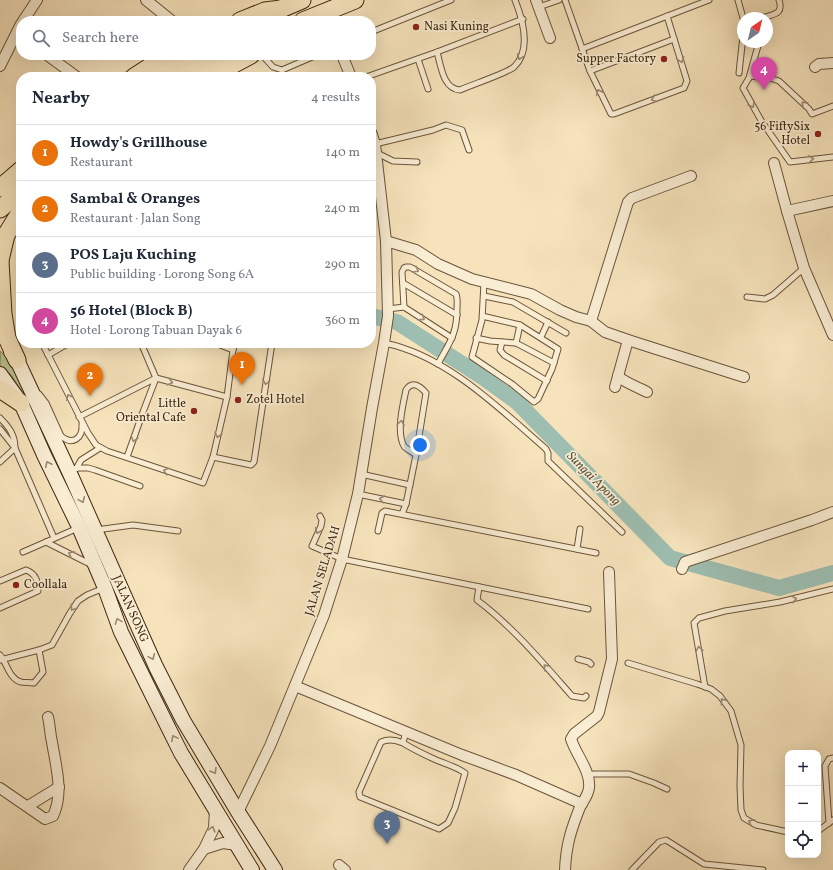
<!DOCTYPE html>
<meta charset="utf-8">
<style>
body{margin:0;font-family:Vollkorn,serif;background:#f2f2f3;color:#1f2937}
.controls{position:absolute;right:12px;bottom:12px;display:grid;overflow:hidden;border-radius:8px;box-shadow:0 4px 16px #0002}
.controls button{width:36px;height:36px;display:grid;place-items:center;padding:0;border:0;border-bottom:1px solid #e0e1e3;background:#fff;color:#1f2937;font:20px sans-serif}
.compass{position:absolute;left:737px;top:12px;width:36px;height:36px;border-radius:50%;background:#fff;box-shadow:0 4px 16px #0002;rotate:35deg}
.you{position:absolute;left:420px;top:445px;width:14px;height:14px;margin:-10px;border:3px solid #fff;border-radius:50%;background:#1a73e8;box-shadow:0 0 0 6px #1a73e833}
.badge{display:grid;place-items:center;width:26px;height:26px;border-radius:50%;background:#2563eb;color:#fff;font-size:13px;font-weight:700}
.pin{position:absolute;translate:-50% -33px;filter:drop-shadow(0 1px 2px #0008)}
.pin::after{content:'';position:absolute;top:21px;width:14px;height:12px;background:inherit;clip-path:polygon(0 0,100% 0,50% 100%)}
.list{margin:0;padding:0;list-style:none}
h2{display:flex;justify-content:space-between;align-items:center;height:52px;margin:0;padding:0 16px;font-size:17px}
h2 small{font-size:13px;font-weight:400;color:#747a83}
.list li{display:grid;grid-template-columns:26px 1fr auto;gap:12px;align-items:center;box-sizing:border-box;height:56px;padding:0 16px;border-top:1px solid #e0e1e3}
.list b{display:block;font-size:15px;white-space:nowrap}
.list p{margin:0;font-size:13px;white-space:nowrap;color:#747a83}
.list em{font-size:13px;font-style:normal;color:#747a83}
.icon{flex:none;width:22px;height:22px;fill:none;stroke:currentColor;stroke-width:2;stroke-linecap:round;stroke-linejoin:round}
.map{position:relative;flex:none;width:833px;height:870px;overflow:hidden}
.search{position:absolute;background:#fff;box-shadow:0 4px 16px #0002;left:16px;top:16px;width:360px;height:44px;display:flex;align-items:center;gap:10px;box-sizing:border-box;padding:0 14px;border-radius:16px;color:#747a83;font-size:15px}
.panel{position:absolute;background:#fff;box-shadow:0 4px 16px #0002;left:16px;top:72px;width:360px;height:276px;border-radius:16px}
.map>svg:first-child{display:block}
.green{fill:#bac492;stroke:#7c7450}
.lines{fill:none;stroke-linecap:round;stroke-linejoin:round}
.river{stroke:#9dbeb1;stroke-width:16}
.service-casing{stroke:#6b543a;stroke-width:7}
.minor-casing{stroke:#6b543a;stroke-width:12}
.secondary-casing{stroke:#3d250e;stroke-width:16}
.trunk-casing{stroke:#3d250e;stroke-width:19}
.service{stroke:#f9edd3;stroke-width:5}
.minor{stroke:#f9edd3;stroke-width:10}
.secondary{stroke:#f9edd3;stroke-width:14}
.trunk{stroke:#f6e3bc;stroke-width:17}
.oneway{stroke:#9b8970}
.poi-dot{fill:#8f2418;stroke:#f9edd3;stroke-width:1.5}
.labels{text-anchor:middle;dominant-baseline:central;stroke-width:3.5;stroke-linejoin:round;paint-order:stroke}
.poi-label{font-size:12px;fill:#3d250e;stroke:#f9edd3;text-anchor:start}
.street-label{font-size:12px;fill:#3d250e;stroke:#f9edd3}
.water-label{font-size:13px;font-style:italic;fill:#5a533f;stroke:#f9edd3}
</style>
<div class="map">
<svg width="833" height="870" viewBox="0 0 833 870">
<rect width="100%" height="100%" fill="#f6e3bc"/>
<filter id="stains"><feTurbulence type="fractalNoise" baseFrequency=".005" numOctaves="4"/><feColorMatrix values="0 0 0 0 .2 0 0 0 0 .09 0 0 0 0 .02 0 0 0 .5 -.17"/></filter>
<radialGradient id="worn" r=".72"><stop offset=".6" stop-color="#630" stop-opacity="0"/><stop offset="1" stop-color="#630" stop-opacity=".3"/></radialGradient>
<path class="green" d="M0,351l11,10 23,50 -23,-36 -11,-9z"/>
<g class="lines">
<path class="river" d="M371,316l26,6 87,56 33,24 153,156 109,30 54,-15"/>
<g class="service-casing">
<g id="service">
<path d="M565,0l25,71 21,43h3l70,-26 3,-7 -20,-65"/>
<path d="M738,0l5,18"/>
<path d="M539,7l20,-7"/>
<path d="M762,18c11,-4 22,-3 17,-18"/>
<path d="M371,32l80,-32"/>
<path d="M759,42l-10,36 -6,10 19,34 28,40 43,-5"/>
<path d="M582,49l127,-49"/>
<path d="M437,52c4,14 6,37 23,38 11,-5 47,-17 54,-23 18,-17 9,-47 1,-67"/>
<path d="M262,55l11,12 9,3 35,-15"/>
<path d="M418,59l10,30"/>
<path d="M590,71l84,-32"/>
<path d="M739,73l4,-37"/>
<path d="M366,77l71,-25 86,-33"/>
<path d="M749,78l1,-2 20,2 9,3 30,28 3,5 21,-8"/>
<path d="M375,144l58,-14 13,-5 16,5 7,20"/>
<path d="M377,153l16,8 24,1"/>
<path d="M403,283l54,32"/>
<path d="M484,296l29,6 53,31"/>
<path d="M747,297l18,2 8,-4 31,-27"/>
<path d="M404,307l-2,-35 2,-4 2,-1h4l46,27c2,5 1,10 1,15 0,26 -8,34 -19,55"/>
<path d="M388,309l16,-2 48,31"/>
<path d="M482,316l38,9 38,24 -6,20 -14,30 -4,3 -22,-18 -40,-27 10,-37 2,-38"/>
<path d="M541,337l7,-15"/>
<path d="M476,338l14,3 26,2 38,20"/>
<path d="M502,342l-2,8 4,5 43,26"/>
<path d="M42,343l46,90 8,12 11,6 96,32 10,-26 14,-60"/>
<path d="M141,343l15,35 71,19 6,-47 -18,-7"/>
<path d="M384,343c62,12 116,66 162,106l2,4v8l74,71"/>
<path d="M516,343l4,-18"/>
<path d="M233,350l2,-7"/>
<path d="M48,355l21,-12"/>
<path d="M39,394l7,9 15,33c12,10 22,2 21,-12"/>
<path d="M79,417l77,-39 -13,34 -16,45"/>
<path d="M0,418c9,9 15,17 15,30l-15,14"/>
<path d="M0,429l15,19 39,90"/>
<path d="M213,457l38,8 3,-3 18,-119"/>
<path d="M76,468h12l7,2 45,16"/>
<path d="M76,469l5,-9 19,-12"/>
<path d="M361,474l49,11"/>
<path d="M358,494l48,10"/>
<path d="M402,514l4,-10 10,-49 10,-62c-6,-7 -14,-13 -20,-3 -3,14 -10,43 -2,56 2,3 9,6 12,9"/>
<path d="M320,516l2,4 -1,6 -9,20 30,13 246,50"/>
<path d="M96,530l37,-5 45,6"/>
<path d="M378,531l4,-18 3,-2 211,42"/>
<path d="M46,542l46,23"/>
<path d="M577,549l3,-20"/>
<path d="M23,552l55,-24"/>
<path d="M0,581l26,-11c10,4 12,11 12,21l-38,17"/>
<path d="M479,587l-2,13c36,27 65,62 95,96l12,2 2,-2"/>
<path d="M0,655c7,8 9,24 21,27 3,1 9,0 13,1l9,-11 -4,-22"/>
<path d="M578,659l11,3 2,2"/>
<path d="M0,660l39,-10 13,-5 18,-32 8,-12 9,-6 17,-7"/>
<path d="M628,663l69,21 14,5 9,7 11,15 10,34 -1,41 1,24 3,8 12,7 32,7"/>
<path d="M705,687l-11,-64 5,-5 26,-7 55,-9 53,-13"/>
<path d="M403,743c-7,-3 -15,-4 -22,-1l-22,50 1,5 79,32 9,-6 7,-15 10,-35c-10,-7 -20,-9 -31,-14 -11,-5 -21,-10 -31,-16l3,-12"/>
<path d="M588,776l5,-2h36l25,9 13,6"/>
<path d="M829,823l-4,-57 4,-7 4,-1"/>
<path d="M818,831l15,-11"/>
<path d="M632,870l27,-28 7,-2 38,24 59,6"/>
</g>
</g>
<g class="minor-casing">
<g id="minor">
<path d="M146,0l26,21"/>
<path d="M536,0l14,38"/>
<path d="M23,21l14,-21"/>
<path d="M47,55l30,22"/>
<path d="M342,55l9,22"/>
<path d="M0,66l21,-42"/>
<path d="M815,67l4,-3 14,-1"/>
<path d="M774,163l13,48 17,57 29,67"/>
<path d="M787,211l46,-10"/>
<path d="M386,241l30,9 22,14 34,15 59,15 29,16 16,7 15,4 14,11 23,8 116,37"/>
<path d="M591,321l37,-119 4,-4 59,-22"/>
<path d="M618,376c7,7 20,11 29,16"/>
<path d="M615,387l13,-47"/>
<path d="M682,569l3,-7 127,-42 21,-8"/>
<path d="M295,686l167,69 54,20 66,29"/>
<path d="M0,788l45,31 8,-3c11,-23 3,-49 -1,-74 -2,-8 -2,-17 -4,-25"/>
<path d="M28,806l31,-19"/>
<path d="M238,812l32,-66 54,-131 18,-56 16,-65 14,-86 12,-65 4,-27 -2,-75 -11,-97 -4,-12"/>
<path d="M204,849l19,-6 14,2"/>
<path d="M339,865l6,5"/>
<path d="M189,870l15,-21 10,-21 1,-19"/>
<path d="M565,870c1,-25 6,-40 15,-63 3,-6 8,-11 9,-19 2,-17 -13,-33 -18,-49l3,-5 23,-18 2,-4 13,-53 -3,-87"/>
</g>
</g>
<g class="secondary-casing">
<g id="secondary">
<path d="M11,352l6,8 55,118 84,189 27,53 55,92 37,58"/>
<path d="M0,374l21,29 23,52 35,72 26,61 16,44 44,89 16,32 71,117"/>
</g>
</g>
<g class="trunk-casing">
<g id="trunk">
<path d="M274,15l7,-6 21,-9"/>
<path d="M240,21l25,-10 16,-2"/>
<path d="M303,21l52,-21"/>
<path d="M134,77l28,-18"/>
<path d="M153,77l40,-22"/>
<path d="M179,77l43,-22"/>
<path d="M210,77l41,-22"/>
<path d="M0,188l21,-18"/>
<path d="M0,209l21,-18"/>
<path d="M0,260l6,-25 13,-21"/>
<path d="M0,261l3,53 4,24 10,22"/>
<path d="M0,389l21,14"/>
</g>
</g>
<use href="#service" class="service"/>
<use href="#minor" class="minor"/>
<use href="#secondary" class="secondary"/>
<use href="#trunk" class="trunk"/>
</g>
<defs><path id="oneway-chevron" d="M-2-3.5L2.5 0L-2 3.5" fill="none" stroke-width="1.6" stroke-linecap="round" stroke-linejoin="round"/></defs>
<g class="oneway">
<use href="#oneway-chevron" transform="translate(520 57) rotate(113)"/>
<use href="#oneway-chevron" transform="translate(681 60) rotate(73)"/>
<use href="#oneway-chevron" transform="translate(599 92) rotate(-115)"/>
<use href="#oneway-chevron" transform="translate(654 99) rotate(159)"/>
<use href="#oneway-chevron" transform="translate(804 104) rotate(-135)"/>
<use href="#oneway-chevron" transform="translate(752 105) rotate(62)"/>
<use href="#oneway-chevron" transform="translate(811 159) rotate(-6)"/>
<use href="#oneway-chevron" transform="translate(416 270) rotate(29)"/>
<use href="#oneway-chevron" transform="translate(422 318) rotate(33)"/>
<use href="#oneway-chevron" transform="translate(170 382) rotate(15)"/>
<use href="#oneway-chevron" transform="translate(266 382) rotate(98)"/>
<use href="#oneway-chevron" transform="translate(69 397) rotate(-116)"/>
<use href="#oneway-chevron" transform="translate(401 423) rotate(-83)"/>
<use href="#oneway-chevron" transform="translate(218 435) rotate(103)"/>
<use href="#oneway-chevron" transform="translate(134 439) rotate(108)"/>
<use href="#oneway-chevron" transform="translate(48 464) rotate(-116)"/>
<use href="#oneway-chevron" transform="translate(166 471) rotate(-161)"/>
<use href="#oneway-chevron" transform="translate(382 499) rotate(-168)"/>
<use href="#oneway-chevron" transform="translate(82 500) rotate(66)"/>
<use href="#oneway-chevron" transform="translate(318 531) rotate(113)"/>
<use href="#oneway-chevron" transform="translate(71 554) rotate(-154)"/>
<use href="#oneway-chevron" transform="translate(794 599) rotate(-13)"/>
<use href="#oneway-chevron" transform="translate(73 608) rotate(124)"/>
<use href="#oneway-chevron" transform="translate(118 621) rotate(-110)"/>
<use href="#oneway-chevron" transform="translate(699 649) rotate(-99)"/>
<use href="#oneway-chevron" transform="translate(152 657) rotate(66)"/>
<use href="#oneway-chevron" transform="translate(546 667) rotate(-132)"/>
<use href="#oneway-chevron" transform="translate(723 701) rotate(-128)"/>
<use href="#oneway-chevron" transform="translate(174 738) rotate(-118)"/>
<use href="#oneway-chevron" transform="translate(214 771) rotate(59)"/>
<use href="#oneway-chevron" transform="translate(751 822) rotate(-153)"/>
<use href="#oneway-chevron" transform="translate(212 829) rotate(-74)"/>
</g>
<g class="poi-dot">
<circle cx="416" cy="27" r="4"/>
<circle cx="664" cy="59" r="4"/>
<circle cx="818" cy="134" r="4"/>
<circle cx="238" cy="400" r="4"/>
<circle cx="194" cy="411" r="4"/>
<circle cx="16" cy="585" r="4"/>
</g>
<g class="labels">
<g class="poi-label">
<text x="424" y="27">Nasi Kuning</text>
<text x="656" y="59" text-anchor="end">Supper Factory</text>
<text x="810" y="127" text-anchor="end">56 FiftySix<tspan x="810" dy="14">Hotel</tspan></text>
<text x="246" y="400">Zotel Hotel</text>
<text x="186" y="404" text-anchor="end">Little<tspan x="186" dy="14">Oriental Cafe</tspan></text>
<text x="24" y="585">Coollala</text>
</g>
<g class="street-label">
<text transform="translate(323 571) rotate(-73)">JALAN SELADAH</text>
<text transform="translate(130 609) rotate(66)">JALAN SONG</text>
</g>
<g class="water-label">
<text transform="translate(593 479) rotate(45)">Sungai Apong</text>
</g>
</g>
<rect width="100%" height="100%" filter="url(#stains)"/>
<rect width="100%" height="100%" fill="url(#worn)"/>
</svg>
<div class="controls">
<button>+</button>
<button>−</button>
<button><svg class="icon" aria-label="locate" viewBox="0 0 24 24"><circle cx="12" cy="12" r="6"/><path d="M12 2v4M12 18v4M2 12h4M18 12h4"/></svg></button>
</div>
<svg class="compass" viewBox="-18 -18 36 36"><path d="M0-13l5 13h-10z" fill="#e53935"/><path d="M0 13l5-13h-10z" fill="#747a83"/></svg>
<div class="you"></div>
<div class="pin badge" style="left:242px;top:385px;background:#e8710a">1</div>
<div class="pin badge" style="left:90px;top:396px;background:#e8710a">2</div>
<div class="pin badge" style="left:387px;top:844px;background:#5c6f8a">3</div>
<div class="pin badge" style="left:764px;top:90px;background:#d1479c">4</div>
<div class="search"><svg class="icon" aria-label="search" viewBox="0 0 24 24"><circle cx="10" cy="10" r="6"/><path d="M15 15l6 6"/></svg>Search here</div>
<section class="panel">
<h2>Nearby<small>4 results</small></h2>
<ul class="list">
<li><span class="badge" style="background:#e8710a">1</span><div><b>Howdy's Grillhouse</b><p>Restaurant</p></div><em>140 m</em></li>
<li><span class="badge" style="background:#e8710a">2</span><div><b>Sambal &amp; Oranges</b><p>Restaurant · Jalan Song</p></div><em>240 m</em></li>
<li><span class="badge" style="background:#5c6f8a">3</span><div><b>POS Laju Kuching</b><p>Public building · Lorong Song 6A</p></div><em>290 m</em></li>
<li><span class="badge" style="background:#d1479c">4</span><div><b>56 Hotel (Block B)</b><p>Hotel · Lorong Tabuan Dayak 6</p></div><em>360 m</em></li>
</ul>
</section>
</div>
